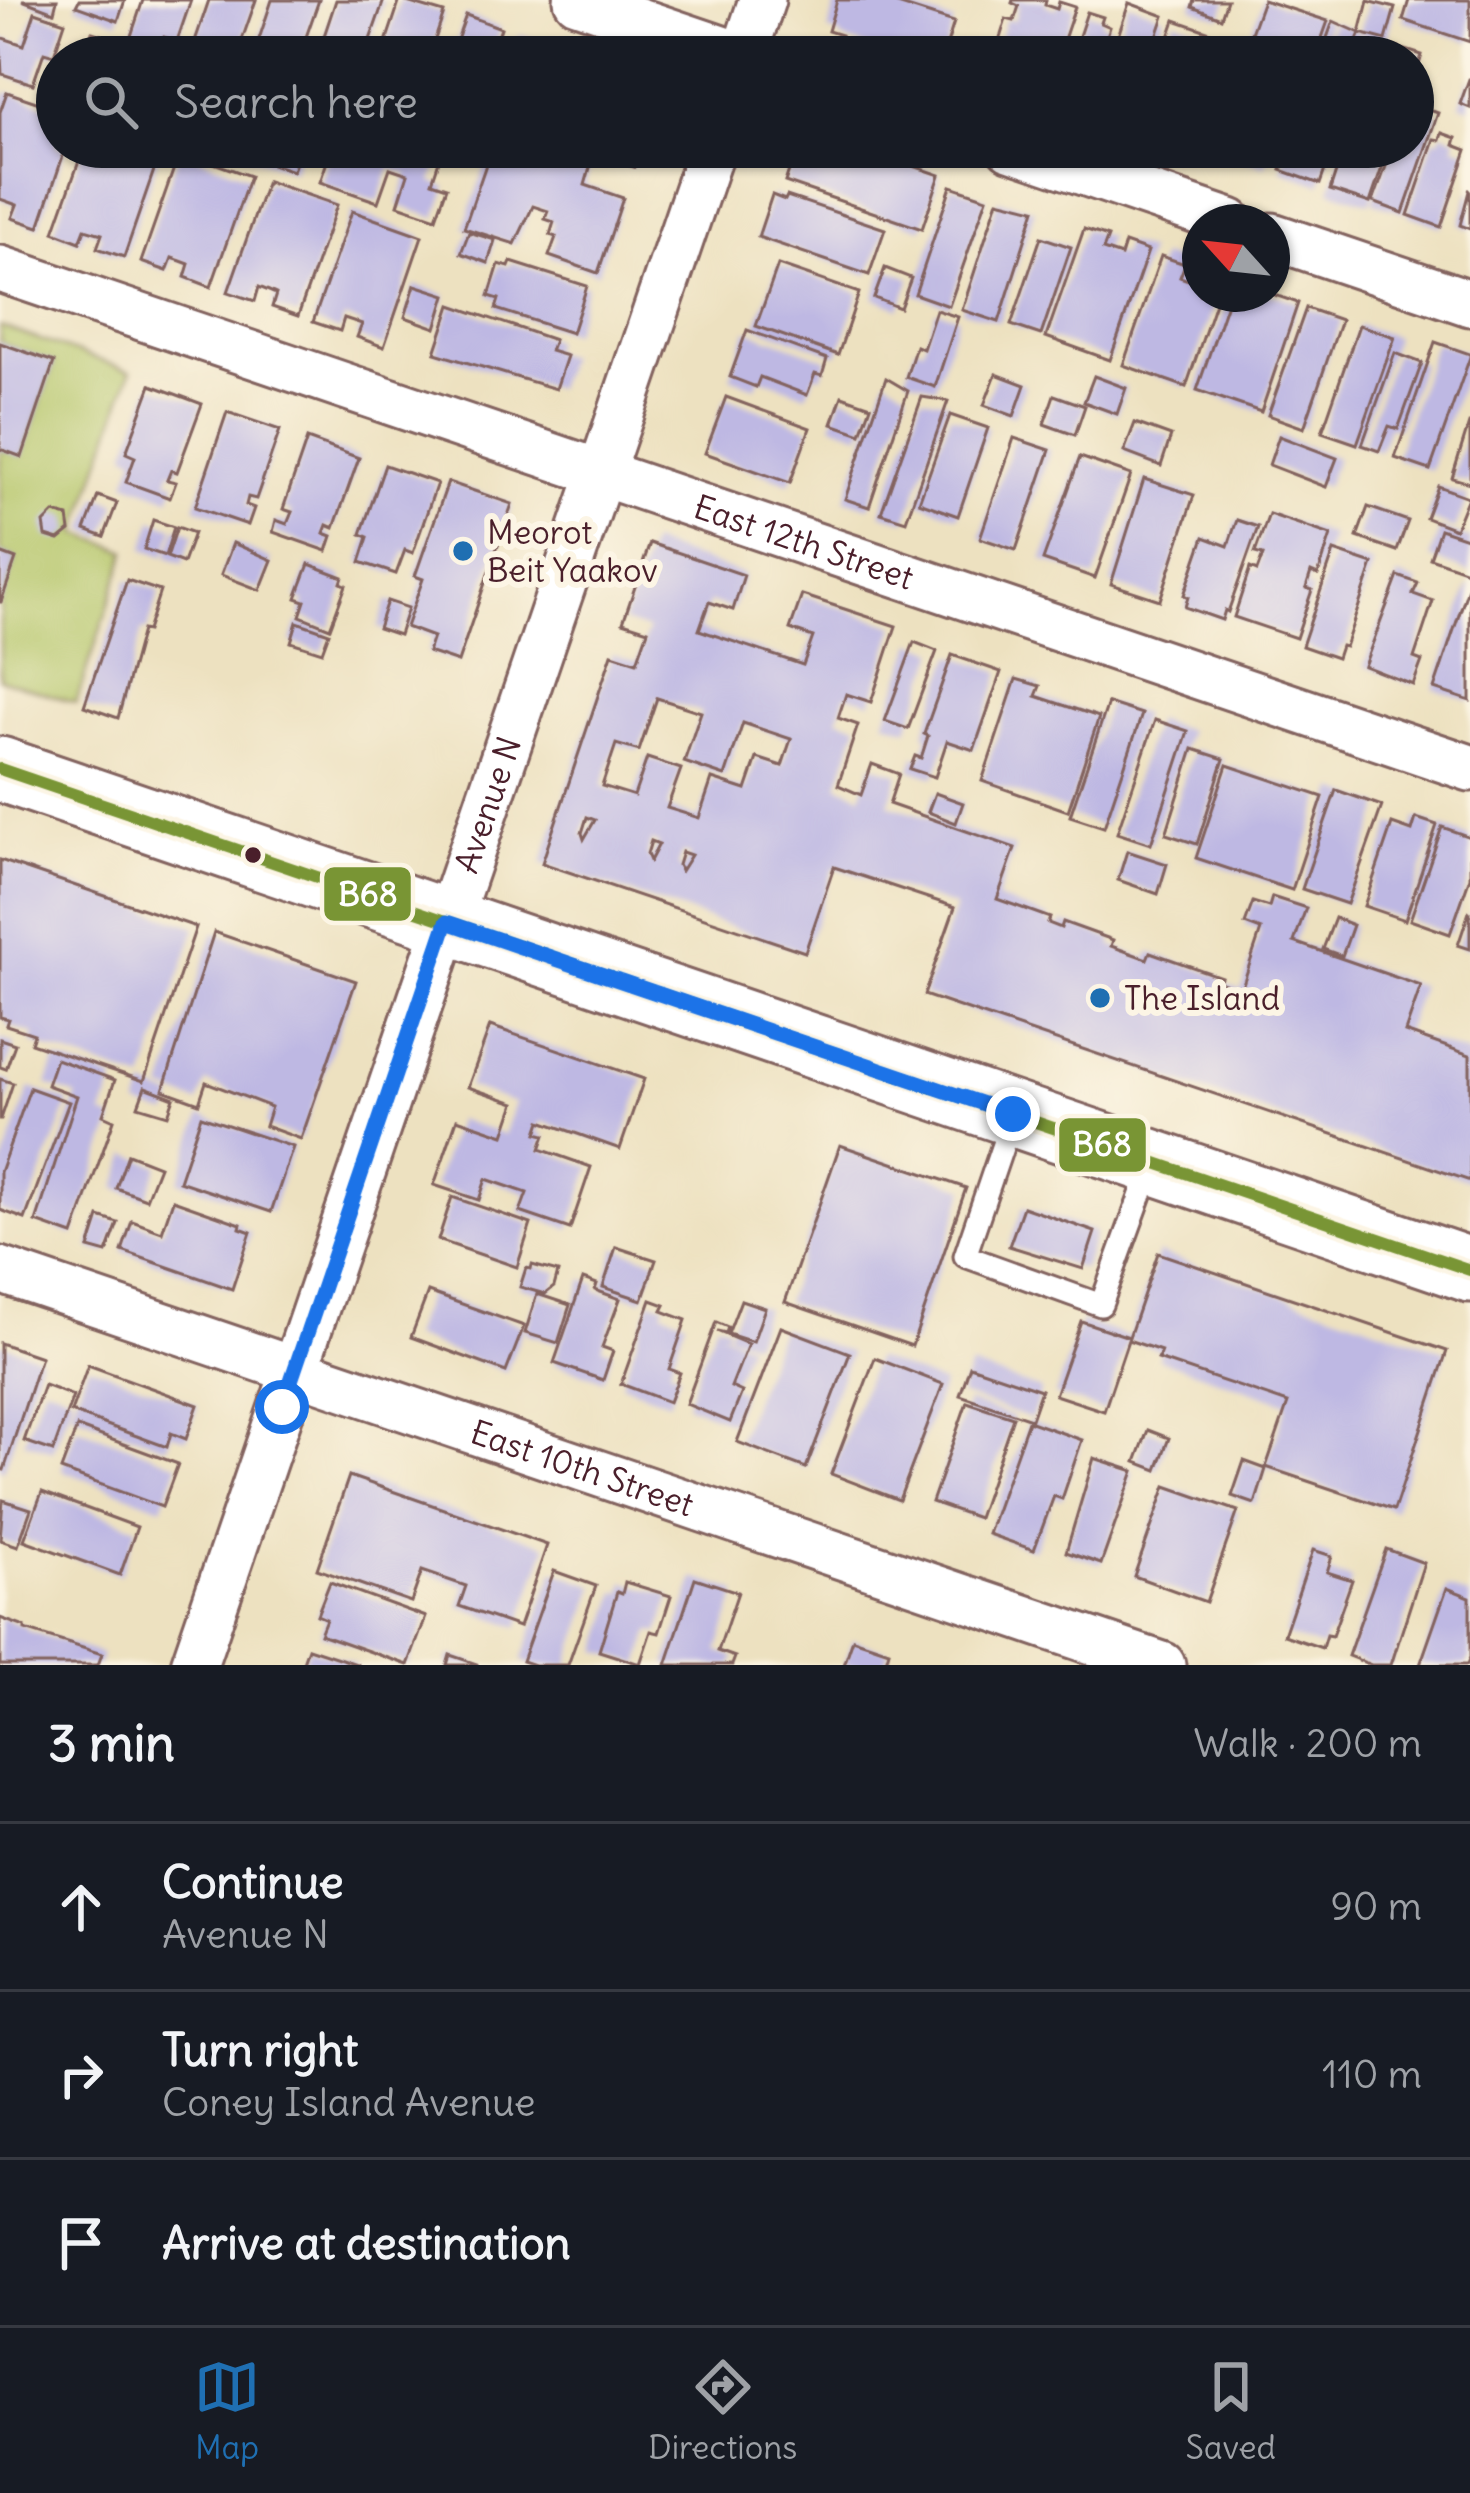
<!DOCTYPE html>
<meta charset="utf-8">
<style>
body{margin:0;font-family:Delius,sans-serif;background:#242831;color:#f1f3f6}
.compass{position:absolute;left:1182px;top:204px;width:108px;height:108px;border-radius:50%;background:#171b24;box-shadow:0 3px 9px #0004;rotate:297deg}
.stop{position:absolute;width:36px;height:36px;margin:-27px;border:9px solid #1a73e8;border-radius:50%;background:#fff}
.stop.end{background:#1a73e8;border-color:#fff;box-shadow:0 3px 12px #0008}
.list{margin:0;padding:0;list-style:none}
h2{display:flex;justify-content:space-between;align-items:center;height:156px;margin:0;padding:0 48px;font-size:51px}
h2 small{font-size:39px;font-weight:400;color:#9ea1a6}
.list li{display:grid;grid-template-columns:78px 1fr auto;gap:36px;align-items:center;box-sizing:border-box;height:168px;padding:0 48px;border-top:3px solid #363941}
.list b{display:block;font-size:45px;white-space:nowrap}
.list p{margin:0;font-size:39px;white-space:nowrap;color:#9ea1a6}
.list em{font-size:39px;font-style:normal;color:#9ea1a6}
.icon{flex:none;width:66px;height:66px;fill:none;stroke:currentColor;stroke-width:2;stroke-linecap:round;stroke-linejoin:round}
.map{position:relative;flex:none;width:1470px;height:1665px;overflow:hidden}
.search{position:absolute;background:#171b24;box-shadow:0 3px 9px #0004;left:36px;right:36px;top:36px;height:132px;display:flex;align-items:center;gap:30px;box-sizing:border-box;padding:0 42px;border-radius:66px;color:#9ea1a6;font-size:45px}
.sheet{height:660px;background:#171b24}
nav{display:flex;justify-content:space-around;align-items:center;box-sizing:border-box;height:168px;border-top:3px solid #363941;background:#171b24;font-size:33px;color:#9ea1a6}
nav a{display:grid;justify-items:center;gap:6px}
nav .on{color:#1f6fb2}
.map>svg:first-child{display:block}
.green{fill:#b5c66a;stroke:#80724a;stroke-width:3}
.building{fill:#beb8e3;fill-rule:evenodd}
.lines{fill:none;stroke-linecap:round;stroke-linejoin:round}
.lane-casing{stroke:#83635f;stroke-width:27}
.street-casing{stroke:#83635f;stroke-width:51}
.secondary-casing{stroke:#83635f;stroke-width:69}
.lane{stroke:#fff;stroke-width:21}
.street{stroke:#fff;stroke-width:45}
.secondary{stroke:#fff;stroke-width:63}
.bus-1-casing{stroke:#fcf5e5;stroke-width:21}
.bus-1{stroke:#799534;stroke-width:12}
.route{stroke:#1a73e8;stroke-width:15}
.poi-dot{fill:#1f6fb2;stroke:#fcf5e5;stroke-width:4.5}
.bus-dot{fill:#4a1f2b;stroke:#fcf5e5;stroke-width:4.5}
.labels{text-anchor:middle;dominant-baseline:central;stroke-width:12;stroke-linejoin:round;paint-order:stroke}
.poi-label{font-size:33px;fill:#4a1f2b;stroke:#fcf5e5;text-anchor:start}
.street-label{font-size:33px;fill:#4a1f2b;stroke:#fcf5e5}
.line-badge{stroke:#fcf5e5;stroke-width:4.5}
.badge-label{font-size:33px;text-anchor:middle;font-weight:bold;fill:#fff}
</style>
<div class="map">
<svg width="1470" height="1665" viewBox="0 0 1470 1665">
<rect width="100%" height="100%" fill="#fcf5e5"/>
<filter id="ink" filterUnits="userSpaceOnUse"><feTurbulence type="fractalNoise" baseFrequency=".00833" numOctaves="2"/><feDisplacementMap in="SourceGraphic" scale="24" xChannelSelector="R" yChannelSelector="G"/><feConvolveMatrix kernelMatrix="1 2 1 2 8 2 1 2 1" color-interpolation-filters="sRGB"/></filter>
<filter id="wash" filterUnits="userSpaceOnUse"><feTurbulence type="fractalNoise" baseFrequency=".004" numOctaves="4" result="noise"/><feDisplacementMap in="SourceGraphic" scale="48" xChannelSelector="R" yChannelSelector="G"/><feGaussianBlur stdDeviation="2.7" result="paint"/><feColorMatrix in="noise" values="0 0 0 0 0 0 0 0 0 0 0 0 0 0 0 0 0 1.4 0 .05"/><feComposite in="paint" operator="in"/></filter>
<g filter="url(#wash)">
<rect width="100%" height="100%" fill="#ede1c0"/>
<path class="green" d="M0,326l131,45 -54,162 50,18 -51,152 -76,-24v-75l16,-45 -16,-6v-104l22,7 32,-93 -54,-20z"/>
<g id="blocks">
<g class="building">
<path d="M22,0h35l-3,12z"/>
<path d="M79,0h46l-7,21 -42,-15z"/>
<path d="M143,0h48l-14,41 -13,-4 -4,12 20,8h-56z"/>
<path d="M209,0h47l-20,57h-15l-28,-10z"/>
<path d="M272,0h47l-20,57h-46z"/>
<path d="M336,0h48l-20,57h-47z"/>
<path d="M400,0l44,13 -15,44h-48z"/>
<path d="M837,0h48l69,22 -11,35h-46l-57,-19 1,-3 -13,-4z"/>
<path d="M1013,0h33l-1,5 12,4 2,-7 16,5 -17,50h-64l12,-38 8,2 5,-15 -7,-3z"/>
<path d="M1194,0h33l-6,18 -29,-11z"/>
<path d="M1263,0l65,21 -12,34 -65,-22z"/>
<path d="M1409,0h61v42l-67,-22z"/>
<path d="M1368,1l27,7 -9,32 -26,-7 -10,24 -29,-2 12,-34 27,12z"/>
<path d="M1129,3l35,13 -14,41h-39z"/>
<path d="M35,12l30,10 -11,33 -10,-3 -11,32 -31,-10 -2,-37 24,8z"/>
<path d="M1087,12l16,5 -2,6 9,4 -10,30h-28z"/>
<path d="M466,15l35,13 -10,29h-40z"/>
<path d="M1175,20l35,12 -9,25h-39z"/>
<path d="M92,32l30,9 -5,16h-33z"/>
<path d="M520,34l64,22v1h-72z"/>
<path d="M1217,40l36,13 -1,4h-41z"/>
<path d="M1393,46l29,9 -8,26 -1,-24h-23z"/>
<path d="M964,48l26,8v1h-29z"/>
<path d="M1469,79h1v29l-10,-4z"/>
<path d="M7,92l50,17v38h9l-27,80 -27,-9 5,-13 -17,-6v-87z"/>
<path d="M1413,104l25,9 -35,100 -30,-11 20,-55h20z"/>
<path d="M1442,133l14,5 -2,7 13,5 -26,77 -33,-12 26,-76 6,1z"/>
<path d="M84,147h78l-38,110 -27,-9 5,-14 -17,-5 -5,13 -26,-10z"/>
<path d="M235,147h66l-8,24 -60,-20z"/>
<path d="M332,147h12l-2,4 29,10 5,-14 67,2 -11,33 15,5 -11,31 -38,-13 10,-31 -18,-6 -12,34 -58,-20z"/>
<path d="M492,147l32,11 4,-11h112l-6,20 -40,-13 -9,31 38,13 -25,75 -49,-17 7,-19 -6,-2 4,-13 -9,-3 3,-8 -15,-5 -18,38 -51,-16z"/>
<path d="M797,147h61l82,28 -18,54 -137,-47z"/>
<path d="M1240,147h36l-12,19 -27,-9z"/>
<path d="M1289,147h44l-13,37 -39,-14z"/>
<path d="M1344,147h45l-19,56 -40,-13z"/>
<path d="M180,151l70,25 -39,111 -26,-10 4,-13 -8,-3 -9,-3 -5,13 -26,-9z"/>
<path d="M267,181l70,24 -39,111 -26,-9 4,-13 -7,-3 -10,-4 -4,14 -27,-9z"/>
<path d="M951,186l36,12 -38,108 -34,-12z"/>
<path d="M1469,191l1,1v37l-10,-4z"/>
<path d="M772,195l13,5 2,-4 98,33 -16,46 -111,-38z"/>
<path d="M998,200l37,9 -36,113 -37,-12z"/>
<path d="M352,211l70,25 -38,111 -27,-10 5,-13 -18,-6 -4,13 -27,-9z"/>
<path d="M1084,229l24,8 -5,13 18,6 4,-13 23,8 -38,109 -64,-23z"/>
<path d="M469,232l26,8 -7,23 -27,-10z"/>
<path d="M1041,237l30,10 -30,88 -30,-10z"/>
<path d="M1161,256l24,8 -5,13 20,7v10h18l-32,93 -63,-22z"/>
<path d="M511,262l76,24 -15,47 -76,-24 3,-10 -10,-3 10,-32 10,3z"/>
<path d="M778,265l81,28 -21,62 -82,-29z"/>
<path d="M885,268l26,10 -11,30 -26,-10z"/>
<path d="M415,285l31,10 -10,33 -31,-11z"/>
<path d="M1230,294h42l26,9 -37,109 -64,-22z"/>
<path d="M451,305l103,35 -4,11 17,5 -11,33 -121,-36z"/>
<path d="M1306,308l35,12 -37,108 -36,-13z"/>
<path d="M936,310l22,7 -23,70 -29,-10 10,-31 7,3z"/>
<path d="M1359,325l36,12 -38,107 -35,-12z"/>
<path d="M747,330l80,29 -5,17 -7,-2 -8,21 -47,-18 -4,10 -26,-10z"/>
<path d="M1435,342l35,12v3l-40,113 -35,-12z"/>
<path d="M0,343l54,19 -32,95 -22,-8z"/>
<path d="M1395,353l27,10 -24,66 -9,-3 -10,25 -17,-6z"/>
<path d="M996,374l29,11 -11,31 -30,-11z"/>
<path d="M1094,376l32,12 -9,26 -33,-12z"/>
<path d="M886,378l22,13 -39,116 -24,-8z"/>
<path d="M151,385l51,19 -25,68 -6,-2 -4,10 9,2 -6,16 -44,-16 9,-25 -9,-4z"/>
<path d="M1054,395l31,11 -10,29 -31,-11z"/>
<path d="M842,396l29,10 -10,28 -29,-10z"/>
<path d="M726,397l84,31 -20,55 -85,-30z"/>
<path d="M922,397l26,4 -42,120 -25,-8z"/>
<path d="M227,412l53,18 -24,69 -8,-2 -2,8 8,3 -6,17 -53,-18z"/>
<path d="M950,415l38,13 -30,88 -39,-14z"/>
<path d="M1135,423l36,13 -10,30 -37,-14z"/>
<path d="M1469,423h1v60l-18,-5z"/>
<path d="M1279,436l58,22 -11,29 -57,-22z"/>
<path d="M1014,438l36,12 -34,100 -36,-12z"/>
<path d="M307,439l52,19 -25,70 -7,-3 -3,8 8,3 -5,15 -54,-19 3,-12 11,4 5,-12 -9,-3z"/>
<path d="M1080,457l51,18 -36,103 -52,-18z"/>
<path d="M385,465l52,18 -24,70 -8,-3 -9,24 -36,-12 8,-25 -7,-3z"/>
<path d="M1144,479l50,16 -34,105 -49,-16z"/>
<path d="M448,482l64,22 -54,158 -30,-10 5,-15 -27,-10 17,-48 -8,-3z"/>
<path d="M1438,486l30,11 -13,32 -29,-11z"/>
<path d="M98,496l19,7 -13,34 -19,-7z"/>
<path d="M1368,507l40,14 -11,30 -40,-14z"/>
<path d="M54,513l14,4 2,14 -11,9 -13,-4 -2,-13z"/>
<path d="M1269,514l62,21 -13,40 -7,-3 -5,16 6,2 -16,48 -62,-21 16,-49 7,3 6,-16 -8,-2z"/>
<path d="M153,520l21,7 -9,29 -21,-7z"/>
<path d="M1237,520l21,7 -30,85 -3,-2 -3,10 -37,-13 3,-10 -4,-2 20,-58 24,9z"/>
<path d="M177,527l17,6 -11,30 -16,-6z"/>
<path d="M1440,529l30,10v33l-40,-14z"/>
<path d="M233,543l39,17 -12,30 -39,-15z"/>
<path d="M650,543l94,32 -11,35 -24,-8 -10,28 104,35 10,-28 -23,-8 12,-34 94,31 -25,76 -25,-8 -8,24 20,7 -20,60 23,10 11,-31 27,10 -10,30 126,44 -18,51 53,19 -2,5 13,5 2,-6 50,18 -2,6 36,13 3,-7 71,25 -2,5 22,8 20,-60 -16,-6 8,-22 16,5 3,-10 34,11 -12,34 127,44 -16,46 65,23v126l-546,-186 31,-88 -121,-40 -29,85 -263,-89 70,-209 25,8 11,-32 -25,-8zM657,698l44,14 -17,50 41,14 18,-53 48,16 -9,27 -25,-8 -11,32 -34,-11 -13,39 -32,-10 14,-39 -34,-11 -13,38 -32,-10 14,-42 23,7zM587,817l8,3 -11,19 -2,-6zM651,841l8,3 -9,17 -3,-7zM682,852l9,3 -10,16 -3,-6z"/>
<path d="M1334,551l39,13 -28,83 -4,-1 -4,12 -35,-12z"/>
<path d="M0,553l16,6 -15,43h-1z"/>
<path d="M309,564l34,13 -2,6 5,2 -16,43 -30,-12 5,-15 -9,-3z"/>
<path d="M1398,576l20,7 -5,11 20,7 -19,57 8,3 -9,24 -49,-19z"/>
<path d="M127,580l33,11 -13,40 -5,-1 -24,88 -34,-12z"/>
<path d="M1469,585h1v116l-36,-12z"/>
<path d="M387,601l21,7 -9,27 -21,-7z"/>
<path d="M297,622l32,11 -7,19 -31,-10z"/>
<path d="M914,642l23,9 -29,78 -23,-8z"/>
<path d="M952,655l49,17 -27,78 -27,-9 -12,36 -25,-8 5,-13 6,2 7,-22 -4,-2z"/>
<path d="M1016,679l24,7 -4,10 63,21 -31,94 -86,-30z"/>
<path d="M1108,703l34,11 -38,113 -34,-11z"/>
<path d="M1155,720l33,11 -37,113 -34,-11z"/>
<path d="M1193,749l31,10 -27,85 -31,-10z"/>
<path d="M1227,765l96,32 -31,93 -96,-32z"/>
<path d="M1336,790l46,16 -35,98 -45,-15z"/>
<path d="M935,793l28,10 -7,20 -28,-11z"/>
<path d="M1416,818l21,7 -32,95 -41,-14 28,-82 20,7z"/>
<path d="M1442,827l28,10v40l-20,57 -40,-14z"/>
<path d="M1127,851l40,13 -9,30 -40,-14z"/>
<path d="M0,860l196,67 -52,154 -113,-38 3,-9 -28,-9 2,-6 -8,-2z"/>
<path d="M1469,912l1,1v36l-12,-4z"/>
<path d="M1335,918l18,7 -11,31 -19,-7z"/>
<path d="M214,932l142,49 -55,158 -36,-13 6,-19 -65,-25 -7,21 -36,-13z"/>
<path d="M490,1026l154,53 -24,70 -79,-28 -4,12 8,2 -5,14 51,18 -21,62 -50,-17 7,-19 -41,-14 -7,21 -45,-15 23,-66 47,16 11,-32 -47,-16z"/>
<path d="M0,1039l15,5 -9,25 -6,-2z"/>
<path d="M56,1059l59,21 -12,35 11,5 -41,115 -37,-13 41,-126 -30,-11z"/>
<path d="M0,1079l13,4 -12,36h-1z"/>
<path d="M145,1087l29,11 -6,17 -30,-9z"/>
<path d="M30,1088l39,14 -44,117 -25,-9v-38z"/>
<path d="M201,1116l92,31 -22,65 -92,-31z"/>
<path d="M840,1145l126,43 -54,158 -127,-44z"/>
<path d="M128,1154l31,12 -13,33 -30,-11z"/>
<path d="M452,1197l79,27 -14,43 -79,-27z"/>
<path d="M173,1200l68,24 -1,4 11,4 -19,57 -110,-38 10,-30 30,11z"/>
<path d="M1023,1207l72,25 -12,37 -74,-23z"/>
<path d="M99,1217l19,6 -11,30 -18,-5z"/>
<path d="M616,1247l40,13 -14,40 -39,-13z"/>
<path d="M1158,1253l289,98 -53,159 -128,-43 22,-64 -130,-44 3,-8 -33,-11 -24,71 -49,-16 26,-74 48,16z"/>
<path d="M532,1265l26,7 -4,15 -9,7 -25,-7 6,-19 5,1z"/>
<path d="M583,1279l14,5 -2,6 25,9 -18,48 11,4 -10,29 -49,-17z"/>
<path d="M428,1292l96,34 -18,46 -95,-35z"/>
<path d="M537,1294l33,11 -12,38 -33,-10z"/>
<path d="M651,1300l14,5 -3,6 24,9 -17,49 11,4 -11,29 -48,-18z"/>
<path d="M741,1300l24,8 -12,34 -25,-8z"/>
<path d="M716,1322l12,5 -2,6 -9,-2 31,13 -17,43 11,5 -12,30 -44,-18z"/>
<path d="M781,1327l69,26 -44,115 -69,-26z"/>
<path d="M0,1343l41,14 -37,113 -4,-1z"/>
<path d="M875,1358l68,26 -44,116 -68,-26z"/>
<path d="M88,1365l110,40 -12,34 -15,-6 -4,14 -96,-35z"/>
<path d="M970,1366l71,24 -10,29 -71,-24z"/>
<path d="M44,1385l29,11 -20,55 -29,-10z"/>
<path d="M967,1402l46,15 -35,101 -46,-16z"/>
<path d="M1028,1421l54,19 -20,59 -8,-3 -20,54 -46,-16z"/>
<path d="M77,1427l101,37 -16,43 -101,-37z"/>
<path d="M1148,1430l21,8 -12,32 -21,-8z"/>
<path d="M1094,1458l40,13 -33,93 -35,-12z"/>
<path d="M1244,1461l22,8 -11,35 -23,-8z"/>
<path d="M349,1476l198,69 -28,82 -60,-21 7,-20 -44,-15 -11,31 -94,-33z"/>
<path d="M1166,1486l72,25 -32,91 -72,-26z"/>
<path d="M42,1492l95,35 -17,48 -96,-35z"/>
<path d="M3,1500l28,9 -13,37 -18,-6z"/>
<path d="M1386,1549l38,14 -33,102h-20l-23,-9z"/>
<path d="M1313,1550l19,6 -5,16 25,8 -20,56 -6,-1 -4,13 -38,-13z"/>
<path d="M554,1571l42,15 -28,79h-34l-12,-4z"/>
<path d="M695,1578l43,14 -20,59 17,6 -3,8h-66z"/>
<path d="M330,1582l96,35 -18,48 -88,-31 6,-15 -9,-4z"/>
<path d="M625,1582l46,14 -12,37 -8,-2 -11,33 -41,-13 18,-59 5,2z"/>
<path d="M1447,1588l23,9v60l-3,8h-47z"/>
<path d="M0,1618l25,9v3l77,24 -4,11h-98z"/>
<path d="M853,1639l36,12 -4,14h-41z"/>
<path d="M308,1648l49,16v1h-55z"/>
<path d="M450,1655l27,9v1h-30z"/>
</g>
</g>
</g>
<g filter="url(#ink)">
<use href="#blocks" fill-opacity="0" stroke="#83635f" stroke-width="3"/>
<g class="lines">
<g class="lane-casing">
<path id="lane" d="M1011,1121l-46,135 136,49 51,-141"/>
</g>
<g class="street-casing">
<g id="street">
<path d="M577,0l168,57"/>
<path d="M743,57l19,-57"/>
<path d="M1010,147l220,75"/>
<path d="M1272,236l198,67"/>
<path id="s1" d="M0,269l1470,499"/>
<path id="s2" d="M0,1270l1162,395"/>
<path id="s3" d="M194,1665l518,-1518"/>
</g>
</g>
<g class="secondary-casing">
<path id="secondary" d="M0,769l1470,501"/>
</g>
<use href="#lane" class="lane"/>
<use href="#street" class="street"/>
<use href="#secondary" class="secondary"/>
<g class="bus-1-casing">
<path id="bus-1" d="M0,769l1470,501"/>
</g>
<use href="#bus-1" class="bus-1"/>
</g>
</g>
<g class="lines" filter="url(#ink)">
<path class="route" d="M282,1407l165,-485 566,192"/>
</g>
<g class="poi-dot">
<circle cx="463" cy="551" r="12"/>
<circle cx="1100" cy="998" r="12"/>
</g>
<circle class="bus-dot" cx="253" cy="855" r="10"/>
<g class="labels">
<g class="poi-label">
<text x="487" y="532">Meorot<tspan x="487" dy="38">Beit Yaakov</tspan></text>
<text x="1124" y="998">The Island</text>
</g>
<g class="street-label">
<text stroke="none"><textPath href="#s1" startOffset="849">East 12th Street</textPath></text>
<text stroke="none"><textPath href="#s3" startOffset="909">Avenue N</textPath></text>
<text stroke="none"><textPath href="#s2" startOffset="615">East 10th Street</textPath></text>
</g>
</g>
<g class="line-badge">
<rect x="322" y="865" width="91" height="58" rx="12" fill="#799534"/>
<rect x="1057" y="1116" width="91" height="58" rx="12" fill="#799534"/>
</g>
<g class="badge-label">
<text x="368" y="906">B68</text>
<text x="1102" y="1156">B68</text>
</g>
</svg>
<svg class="compass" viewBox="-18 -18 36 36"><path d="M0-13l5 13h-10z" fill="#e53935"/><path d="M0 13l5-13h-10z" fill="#9ea1a6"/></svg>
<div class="stop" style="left:282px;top:1407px"></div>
<div class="stop end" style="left:1013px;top:1114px"></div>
<div class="search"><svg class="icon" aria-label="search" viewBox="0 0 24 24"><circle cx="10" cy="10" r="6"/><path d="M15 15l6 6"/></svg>Search here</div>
</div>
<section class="sheet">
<h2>3 min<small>Walk · 200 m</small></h2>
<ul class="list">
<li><svg class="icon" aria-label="ahead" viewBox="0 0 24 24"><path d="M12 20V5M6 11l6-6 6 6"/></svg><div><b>Continue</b><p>Avenue N</p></div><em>90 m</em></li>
<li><svg class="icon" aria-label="right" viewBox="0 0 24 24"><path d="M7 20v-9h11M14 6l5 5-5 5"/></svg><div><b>Turn right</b><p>Coney Island Avenue</p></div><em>110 m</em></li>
<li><svg class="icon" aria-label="arrive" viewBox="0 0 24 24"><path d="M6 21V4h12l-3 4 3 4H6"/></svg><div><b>Arrive at destination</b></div></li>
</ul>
</section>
<nav>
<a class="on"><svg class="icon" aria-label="map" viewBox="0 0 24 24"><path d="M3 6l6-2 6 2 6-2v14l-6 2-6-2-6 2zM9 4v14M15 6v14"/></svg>Map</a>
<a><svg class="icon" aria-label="directions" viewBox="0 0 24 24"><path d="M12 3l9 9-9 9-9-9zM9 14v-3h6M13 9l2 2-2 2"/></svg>Directions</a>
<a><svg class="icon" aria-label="saved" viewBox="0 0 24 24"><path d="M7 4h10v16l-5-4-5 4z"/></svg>Saved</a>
</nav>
